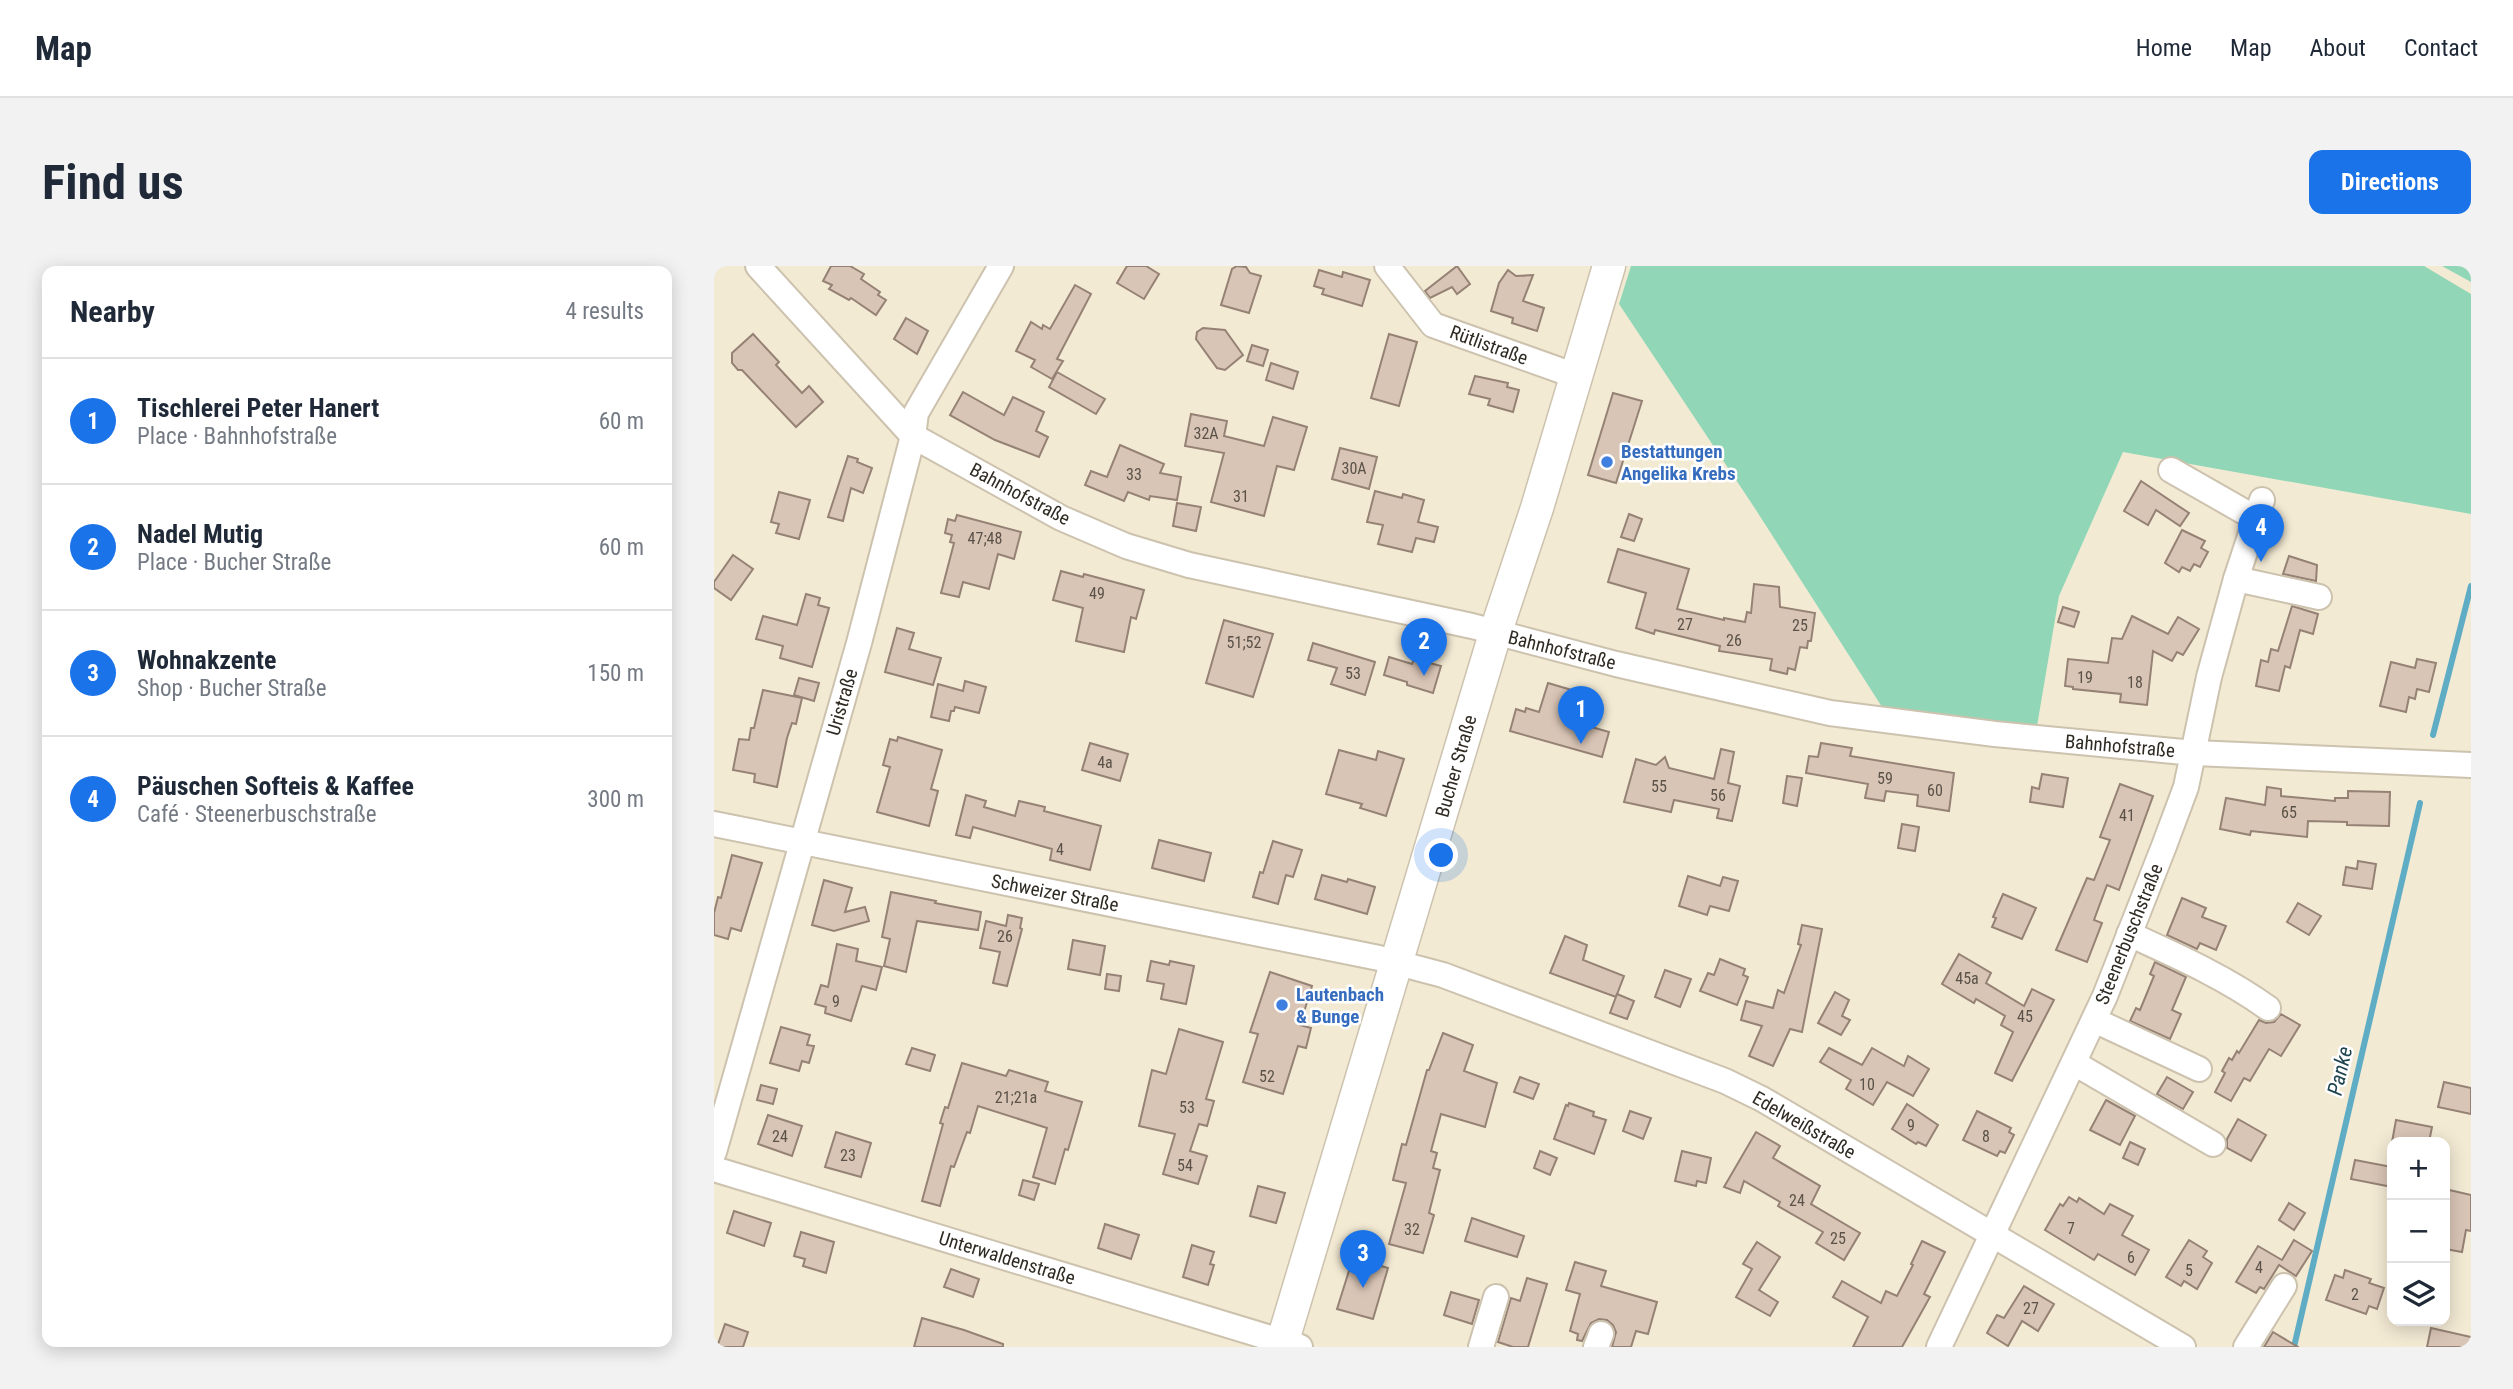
<!DOCTYPE html>
<meta charset="utf-8">
<style>
body{margin:0;font-family:"Roboto Condensed",sans-serif;background:#f2f2f3;color:#1f2937}
.controls{position:absolute;right:21px;bottom:21px;display:grid;overflow:hidden;border-radius:14px;box-shadow:0 4px 18px #0003}
.controls button{width:63px;height:63px;display:grid;place-items:center;padding:0;border:0;border-bottom:2px solid #e0e1e3;background:#fff;color:#1f2937;font:35px sans-serif}
.you{position:absolute;left:728px;top:590px;width:24px;height:24px;margin:-18px;border:5px solid #fff;border-radius:50%;background:#1a73e8;box-shadow:0 0 0 10px #1a73e833}
.badge{display:grid;place-items:center;width:46px;height:46px;border-radius:50%;background:#1a73e8;color:#fff;font-size:23px;font-weight:700}
.pin{position:absolute;translate:-50% -58px;filter:drop-shadow(0 2px 4px #0008)}
.pin::after{content:'';position:absolute;top:37px;width:24px;height:21px;background:inherit;clip-path:polygon(0 0,100% 0,50% 100%)}
.list{margin:0;padding:0;list-style:none}
h2{display:flex;justify-content:space-between;align-items:center;height:91px;margin:0;padding:0 28px;font-size:30px}
h2 small{font-size:23px;font-weight:400;color:#747a83}
.list li{display:grid;grid-template-columns:46px 1fr auto;gap:21px;align-items:center;box-sizing:border-box;height:126px;padding:0 28px;border-top:2px solid #e0e1e3}
.list b{display:block;font-size:26px;white-space:nowrap}
.list p{margin:0;font-size:23px;white-space:nowrap;color:#747a83}
.list em{font-size:23px;font-style:normal;color:#747a83}
.icon{flex:none;width:38px;height:38px;fill:none;stroke:currentColor;stroke-width:2;stroke-linecap:round;stroke-linejoin:round}
.map{position:relative;flex:none;width:1757px;height:1081px;overflow:hidden;border-radius:14px}
header{display:flex;align-items:center;gap:42px;box-sizing:border-box;height:98px;padding:0 35px;background:#fff;border-bottom:2px solid #e0e1e3}
header strong{font-size:33px}
nav{display:flex;gap:38px;margin-inline-start:auto;font-size:24px}
.intro{display:flex;align-items:center;justify-content:space-between;box-sizing:border-box;height:168px;padding:0 42px}
h1{margin:0;font-size:49px}
.button{padding:18px 32px;border-radius:14px;background:#1a73e8;color:#fff;font-size:24px;font-weight:700}
main{display:flex;gap:42px;padding:0 42px}
aside{flex:1;background:#fff;border-radius:14px;box-shadow:0 4px 18px #0003}
.map>svg:first-child{display:block}
.green{fill:#91d7b7}
.lines{fill:none;stroke-linecap:round;stroke-linejoin:round}
.stream{stroke:#5eadc5;stroke-width:6}
.building{fill:#d9c5b6;stroke:#958275;stroke-width:2}
.minor-casing{stroke:#ccc2ae;stroke-width:28}
.major-casing{stroke:#ccc2ae;stroke-width:35}
.minor{stroke:#fff;stroke-width:24}
.major{stroke:#fff;stroke-width:32}
.shop-dot{fill:#3f7fe0;stroke:#fff;stroke-width:2.5}
.labels{text-anchor:middle;dominant-baseline:central;stroke-width:5;stroke-linejoin:round;paint-order:stroke}
.number-label{font-size:16px;fill:#5a5248}
.street-label{font-size:19px;fill:#2f2b23;stroke:#fff}
.shop-label{font-size:19px;font-weight:bold;fill:#366cbe;stroke:#fff;text-anchor:start}
.water-label{font-size:21px;font-style:italic;fill:#204550;stroke:#fff}
</style>
<header>
<strong>Map</strong>
<nav><a>Home</a><a>Map</a><a>About</a><a>Contact</a></nav>
</header>
<div class="intro"><h1>Find us</h1><a class="button">Directions</a></div>
<main>
<aside>
<h2>Nearby<small>4 results</small></h2>
<ul class="list">
<li><span class="badge">1</span><div><b>Tischlerei Peter Hanert</b><p>Place · Bahnhofstraße</p></div><em>60 m</em></li>
<li><span class="badge">2</span><div><b>Nadel Mutig</b><p>Place · Bucher Straße</p></div><em>60 m</em></li>
<li><span class="badge">3</span><div><b>Wohnakzente</b><p>Shop · Bucher Straße</p></div><em>150 m</em></li>
<li><span class="badge">4</span><div><b>Päuschen Softeis &amp; Kaffee</b><p>Café · Steenerbuschstraße</p></div><em>300 m</em></li>
</ul>
</aside>
<div class="map">
<svg width="1757" height="1081" viewBox="0 0 1757 1081">
<rect width="100%" height="100%" fill="#f3ead4"/>
<g class="green">
<path d="M917,0h793l47,28v220l-348,-62 -64,144 -23,136 -145,-11 -137,-214 -135,-203z"/>
<path d="M1728,0h29v16z"/>
</g>
<g class="lines">
<g class="stream">
<path d="M1719,469l38,-149"/>
<path d="M1580,1081l126,-544"/>
</g>
</g>
<g class="building">
<path d="M117,0h19l14,8 -3,5 19,13 -2,3 8,5 -10,15 -25,-17 -2,2 -20,-11 3,-4 -9,-4z"/>
<path d="M413,0h19l13,8 -15,25 -27,-16z"/>
<path d="M523,0l9,1 4,6 11,3 -12,37 -28,-8 11,-36z"/>
<path d="M743,0l13,18 -13,10 -5,-7 -22,11 -5,-7z"/>
<path d="M605,4l23,7 1,-5 27,8 -8,26 -40,-12 2,-5 -10,-3z"/>
<path d="M794,4l8,6 17,-1 -10,26 21,7 -7,23 -25,-8 1,-5 -22,-7 8,-28z"/>
<path d="M361,19l16,9 -34,65 6,2 -11,18 -21,-12 4,-7 -19,-9 15,-29 11,7 1,-4 7,4z"/>
<path d="M192,52l22,13 -11,23 -23,-15z"/>
<path d="M489,62l22,2 18,25 -18,15 -8,-2 -21,-29 1,-7z"/>
<path d="M39,68l26,28 -3,3 26,28 7,-7 14,16 -27,25 -54,-57h-4l-6,-7v-10z"/>
<path d="M675,68l28,8 -18,64 -28,-8z"/>
<path d="M538,79l16,5 -5,16 -16,-5z"/>
<path d="M557,97l27,9 -5,17 -27,-9z"/>
<path d="M343,106l48,27 -9,15 -47,-27z"/>
<path d="M761,110l33,7 -1,4 12,3 -6,22 -25,-7 2,-6 -21,-5z"/>
<path d="M249,126l41,23 9,-18 31,15 -8,19 12,6 -9,20 -44,-17 -45,-25z"/>
<path d="M899,127l29,8 -26,82 -28,-8z"/>
<path d="M477,148l36,7 -3,15 40,10 9,-29 34,10 -13,43 -17,-4 -13,50 -53,-14 13,-49 -39,-7z"/>
<path d="M406,179l44,19 -4,9 21,4 -4,23 -27,-4 -1,4 -21,-8 -4,9 -39,-16 6,-14 16,6z"/>
<path d="M626,182l37,9 -8,32 -37,-10z"/>
<path d="M134,190l10,3 -1,3 15,6 -9,25 -12,-5 -8,33 -15,-4z"/>
<path d="M1427,215l48,32 -9,13 -24,-16 -8,15 -24,-14z"/>
<path d="M661,225l27,7 1,-4 21,6 -6,22 20,5 -4,15 -18,-4 -4,14 -34,-8 5,-19 -16,-3z"/>
<path d="M65,226l31,8 -11,39 -23,-6 3,-9 -8,-2z"/>
<path d="M463,237l24,4 -5,24 -23,-5z"/>
<path d="M915,248l13,5 -8,22 -13,-4z"/>
<path d="M243,249l64,17 -7,27 -16,-5 -9,35 -26,-7 -4,15 -18,-4 13,-50 -4,-1 2,-7 -7,-2 3,-14 7,2z"/>
<path d="M1468,264l23,11 -4,7 7,4 -8,15 -6,-3 -4,7 -8,-4 -3,5 -14,-9z"/>
<path d="M904,283l71,20 -12,40 47,11v-2l21,4 2,-10 4,1 3,-29 25,3 1,20 35,6 -4,28h-3l-1,7 -7,-1 -5,23 -7,-2 -1,6 -17,-4 2,-11 -53,-8 1,-5 -65,-16 -1,4 -18,-6 10,-35 -38,-11z"/>
<path d="M19,289l20,14 -22,31 -17,-12v-6z"/>
<path d="M1575,290l28,9 -1,16 -33,-7z"/>
<path d="M347,305l22,6 1,-3 60,16 -8,29 -5,-2 -7,35 -48,-11 7,-33 -30,-8z"/>
<path d="M92,328l14,4 -2,7 11,3 -17,59 -32,-9 3,-12 -27,-7 7,-23 34,9z"/>
<path d="M1578,340l26,8 -5,20 -13,-4 -10,38 -5,-2 -6,25 -23,-5 5,-26 7,2 3,-13 7,2z"/>
<path d="M1349,341l16,5 -5,15 -16,-5z"/>
<path d="M1418,350l36,18 10,-17 21,12 -16,26 -6,-3 -5,9 -19,-10 -6,54 -27,-3 1,-8 -48,-5v-2l-8,-1 3,-27 40,4 4,-25 10,1z"/>
<path d="M510,354l49,14 -20,63 -47,-14z"/>
<path d="M183,362l17,5 -5,16 32,9 -8,27 -48,-13z"/>
<path d="M599,377l62,19 -10,33 -34,-11 6,-16 -29,-8z"/>
<path d="M675,391l23,7 2,-5 27,7 -8,27 -26,-8v-3l-23,-7z"/>
<path d="M1703,393l19,4 -7,29 -12,-3 -2,10 -6,-2 -3,15 -26,-6 11,-44 24,6z"/>
<path d="M85,412l20,5 -5,18 -20,-6z"/>
<path d="M251,415l21,6 -7,26 -24,-6 -1,4h-3l-2,10 -18,-4 7,-33 25,7z"/>
<path d="M834,417l27,8 -8,29 42,12 -7,25 -92,-26 6,-22 9,3 1,-4 13,4z"/>
<path d="M49,424l39,8 -6,26 -4,-1 -5,15 -10,49 -23,-5 1,-8 -22,-4 6,-31 10,1 2,-12h3z"/>
<path d="M184,471l44,13 -11,39 7,2 -9,35 -52,-14 13,-45 -7,-2 7,-26 7,2z"/>
<path d="M376,477l38,11 -8,27 -38,-11z"/>
<path d="M1107,477l31,5 -2,8 104,17 -5,38 -32,-5 1,-11 -32,-4 -2,10 -19,-3 3,-14 -62,-11 3,-17 9,1z"/>
<path d="M1007,483l13,3 -6,31 12,3 -8,35 -15,-3 2,-9 -45,-9 -3,12 -47,-10 12,-43 20,6 9,-8 4,11 45,11z"/>
<path d="M625,484l37,10 2,-9 26,8 -18,57 -26,-8 2,-4 -36,-10z"/>
<path d="M1328,508l26,4 -5,29 -33,-5 2,-15 7,2z"/>
<path d="M1073,510l15,2 -5,28 -14,-3z"/>
<path d="M1406,518l33,12 -34,94 -12,-5 -13,35 8,3 -15,39 -31,-12 31,-72 7,2 16,-40 -10,-3z"/>
<path d="M1553,521l14,2v7l54,5v-3h13v-7l42,1 -1,34 -42,-1v-3l-39,-1 -1,16 -56,-6 -1,4 -30,-6 6,-31 39,7z"/>
<path d="M252,529l20,6 -2,6 31,9 4,-15 26,6 -1,4 57,15 -11,44 -40,-10 2,-11 -79,-22 -3,11 -14,-3z"/>
<path d="M1188,558l17,3 -4,24 -17,-3z"/>
<path d="M445,574l52,13 -7,28 -52,-13z"/>
<path d="M559,575l29,9 -9,27 -7,-2 -8,29 -25,-7 7,-25 3,1z"/>
<path d="M18,589l30,8 -21,68 -10,-3 -3,11 -14,-4v-22l4,-16 3,1z"/>
<path d="M1644,595l18,3 -4,25 -29,-4 3,-18 11,2z"/>
<path d="M608,609l25,7 1,-3 27,8 -8,27 -52,-15z"/>
<path d="M974,610l32,10 3,-9 15,4 -9,30 -19,-5 -3,9 -28,-9z"/>
<path d="M110,614l28,8 -7,24 20,-5 4,14 -35,10 -22,-6z"/>
<path d="M177,626l45,9 -1,2 46,9 -3,18 -61,-9 -11,51 -22,-6 6,-27 -8,-2z"/>
<path d="M1289,628l33,14 -14,31 -30,-12 4,-9 -3,-1z"/>
<path d="M1468,632l24,10 -4,9 24,9 -10,24 -16,-7 -3,6 -30,-14z"/>
<path d="M1584,637l23,13 -12,19 -22,-13z"/>
<path d="M294,649l14,3 -2,10 2,1 -15,57 -14,-3 7,-31 -20,-4 6,-27 20,5z"/>
<path d="M1088,659l20,4 -20,103 -12,-3 -17,37 -24,-10 13,-30 -21,-6 5,-19 27,7 5,-18 6,3 17,-48 -3,-1z"/>
<path d="M851,670l22,9 -4,15 41,16 -8,21 -66,-24z"/>
<path d="M359,674l32,6 -5,29 -32,-6z"/>
<path d="M123,678l21,5 -2,12 26,6 -6,23 -14,-4 -11,35 -26,-8 1,-6 -11,-3 6,-19 7,2z"/>
<path d="M1245,688l32,19 -5,10 38,23 8,-17 22,11 -42,81 -17,-8 18,-41 -12,-7 4,-9 -29,-17 -2,4 -32,-19z"/>
<path d="M1006,693l25,10 -2,6 5,2 -11,28 -37,-14 8,-18 6,2z"/>
<path d="M437,695l18,4 1,-4 24,5 -8,38 -25,-5 3,-15 -17,-3z"/>
<path d="M1441,696l31,15 -14,33 9,4 -11,25 -40,-18 6,-13 4,2 14,-34 -4,-2z"/>
<path d="M951,704l26,9 -11,28 -25,-10z"/>
<path d="M556,706l42,14 -12,39 11,3 -5,20 -8,-2 -15,48 -40,-12 15,-48 -8,-2z"/>
<path d="M393,708l14,2 -2,15 -14,-2z"/>
<path d="M1121,726l14,8 -7,16 8,4 -9,15 -23,-12z"/>
<path d="M903,728l17,7 -7,18 -17,-6z"/>
<path d="M1567,748l19,11 -19,31 -12,-7 -19,32 -6,-3 -13,23 -16,-9 10,-19 -3,-2 7,-13 3,2 5,-9 2,2 20,-33 7,3 8,-1z"/>
<path d="M67,761l29,8 -3,10 7,1 -5,17 -7,-2 -3,10 -29,-8z"/>
<path d="M465,763l44,13 -17,57 8,2 -7,25 -8,-2 -9,27 17,5 -9,28 -35,-10 12,-40 -36,-8 13,-56 14,4z"/>
<path d="M729,767l30,12 -9,26 33,12 -12,44 -44,-13 -10,37 6,2 -4,15 7,2 -11,43 5,2 -11,38 -34,-9 17,-61 -13,-3 9,-36 4,1 21,-75h2z"/>
<path d="M198,782l23,7 -5,16 -24,-7z"/>
<path d="M1115,782l33,17 10,-17 32,18 4,-10 21,13 -16,27 -26,-14 -14,23 -27,-16 5,-9 -31,-18z"/>
<path d="M248,797l44,13 3,-6 39,12 -3,9 37,11 -14,48 -3,-1 -10,35 -22,-7 14,-49 -69,-22 -8,27 -3,-1 -13,35 -3,-1 -11,40 -18,-5 21,-77 -3,-1 5,-16 3,1z"/>
<path d="M806,811l19,7 -6,15 -19,-7z"/>
<path d="M1453,811l26,15 -10,17 -26,-15z"/>
<path d="M1730,816l27,6v26l-33,-7z"/>
<path d="M47,819l16,4 -4,15 -16,-4z"/>
<path d="M1392,834l29,16 -15,29 -30,-15z"/>
<path d="M855,837l25,9 -1,4 13,4 -12,34 -40,-15 12,-34 2,1z"/>
<path d="M1193,838l31,21 -12,21 -8,-4 -2,2 -24,-15z"/>
<path d="M916,845l21,7 -8,21 -20,-8z"/>
<path d="M1263,845l34,17 -2,4 5,3 -9,18 -5,-2 -3,5 -34,-16z"/>
<path d="M54,849l34,11 -10,30 -34,-12z"/>
<path d="M1524,853l28,16 -15,26 -24,-13v-9z"/>
<path d="M1682,854l36,7 -3,15h-37z"/>
<path d="M122,866l35,11 -10,34 -36,-10z"/>
<path d="M1042,866l24,14 -7,12 47,28 -9,18 49,29 -16,27 -28,-17 7,-11 -45,-26 2,-4 -36,-21 -4,12 -16,-6z"/>
<path d="M1416,876l15,7 -7,16 -15,-7z"/>
<path d="M826,885l17,7 -7,17 -16,-7z"/>
<path d="M968,885l29,7 -5,25 -9,-2 -1,5 -21,-5z"/>
<path d="M1641,894l37,7v20l-41,-8z"/>
<path d="M309,914l16,4 -5,16 -15,-5z"/>
<path d="M544,920l27,7 -9,30 -26,-7z"/>
<path d="M1731,923l26,6v36l-5,-1 -4,22 -17,-3z"/>
<path d="M1355,931l8,5 2,-4 25,16 6,-10 23,12 -11,19 27,15 -14,25 -37,-21 -4,6 -49,-30 15,-26 3,2z"/>
<path d="M1575,937l16,10 -11,17 -15,-10z"/>
<path d="M20,945l37,12 -7,23 -37,-13z"/>
<path d="M758,952l52,18 -7,21 -52,-16z"/>
<path d="M391,958l34,11 -8,24 -33,-11z"/>
<path d="M87,966l33,10 -8,31 -23,-7 2,-7 -11,-3z"/>
<path d="M1475,974l18,11 -4,6 9,6 -15,26 -13,-8 -3,5 -15,-9z"/>
<path d="M1580,974l18,11 -16,25 -17,-11 -15,24 -4,-2 -4,6 -20,-11 22,-36 24,14z"/>
<path d="M1208,975l23,11 -21,42 6,3 -28,50h-49l15,-30 -35,-20 9,-16 39,22 5,-12 11,5 16,-31 -2,-1z"/>
<path d="M1043,976l23,15 -21,33 19,12 -8,14 -34,-19 16,-28 -9,-5z"/>
<path d="M478,979l22,7 -4,12 4,1 -6,20 -25,-8z"/>
<path d="M639,992l35,10 -15,51 -36,-10z"/>
<path d="M861,996l31,9 -5,15 56,16 -9,32 -12,-3 -5,16h-19l4,-15 -3,-7 -6,-5 -8,-1 -8,4 -9,18 -5,-1 1,-6 -8,-3 10,-37 -14,-4z"/>
<path d="M237,1003l28,10 -6,18 -29,-10z"/>
<path d="M1631,1004l26,9 -2,4 15,5 -7,21 -8,-3 -3,8 -40,-14 9,-25 8,3z"/>
<path d="M813,1012l20,6 -19,63h-15l-15,-5 13,-44 9,3z"/>
<path d="M1310,1020l30,18 -16,27 -16,-10 -14,25 -21,-13 10,-18 7,3z"/>
<path d="M737,1026l28,8 -7,24 -28,-9z"/>
<path d="M208,1052l42,12 39,14v3h-89z"/>
<path d="M11,1058l23,8 -5,15h-26z"/>
<path d="M1717,1062l40,9v10h-44z"/>
<path d="M1559,1066l25,15h-34z"/>
</g>
<g class="lines">
<g class="minor-casing">
<g id="minor">
<path d="M44,0l155,170 148,82 65,28 63,19 283,61 144,38 214,49 165,21 199,19 277,12"/>
<path d="M673,0l46,59 143,51"/>
<path d="M1457,204l84,48"/>
<path d="M1522,313l83,18"/>
<path d="M0,558l665,134 64,17 282,106 37,18 421,248"/>
<path d="M1415,668c48,22 96,43 139,74"/>
<path d="M1380,754l105,49"/>
<path d="M1360,797l139,81"/>
<path d="M0,886l145,-509 54,-207 3,-23 85,-147"/>
<path d="M0,903l586,178"/>
<path d="M767,1081l15,-50"/>
<path d="M882,1081l5,-13"/>
<path d="M1225,1081l166,-351 59,-150 22,-59 23,-110 27,-98 26,-79"/>
<path d="M1532,1081l38,-61"/>
</g>
</g>
<g class="major-casing">
<path id="major" d="M567,1081l214,-713 42,-126 72,-242"/>
</g>
<use href="#minor" class="minor"/>
<use href="#major" class="major"/>
</g>
<g class="shop-dot">
<circle cx="893" cy="196" r="7"/>
<circle cx="568" cy="739" r="7"/>
</g>
<g class="labels">
<g class="number-label">
<text x="492" y="167">32A</text>
<text x="640" y="202">30A</text>
<text x="420" y="208">33</text>
<text x="527" y="230">31</text>
<text x="271" y="272">47;48</text>
<text x="383" y="327">49</text>
<text x="971" y="358">27</text>
<text x="1086" y="359">25</text>
<text x="1020" y="374">26</text>
<text x="530" y="376">51;52</text>
<text x="639" y="407">53</text>
<text x="1371" y="411">19</text>
<text x="1421" y="416">18</text>
<text x="391" y="496">4a</text>
<text x="1171" y="512">59</text>
<text x="945" y="520">55</text>
<text x="1221" y="524">60</text>
<text x="1004" y="529">56</text>
<text x="1575" y="546">65</text>
<text x="1413" y="549">41</text>
<text x="346" y="583">4</text>
<text x="291" y="670">26</text>
<text x="1253" y="712">45a</text>
<text x="122" y="735">9</text>
<text x="1311" y="750">45</text>
<text x="553" y="810">52</text>
<text x="1153" y="818">10</text>
<text x="302" y="831">21;21a</text>
<text x="473" y="841">53</text>
<text x="1197" y="859">9</text>
<text x="66" y="870">24</text>
<text x="1272" y="870">8</text>
<text x="134" y="889">23</text>
<text x="471" y="899">54</text>
<text x="1083" y="934">24</text>
<text x="1357" y="962">7</text>
<text x="698" y="963">32</text>
<text x="1124" y="972">25</text>
<text x="1417" y="991">6</text>
<text x="1545" y="1001">4</text>
<text x="1475" y="1004">5</text>
<text x="1641" y="1028">2</text>
<text x="1317" y="1042">27</text>
</g>
<g class="street-label">
<text transform="translate(775 79) rotate(20)">Rütlistraße</text>
<text transform="translate(306 228) rotate(28)">Bahnhofstraße</text>
<text transform="translate(848 384) rotate(14)">Bahnhofstraße</text>
<text transform="translate(128 436) rotate(-74)">Uristraße</text>
<text transform="translate(1406 480) rotate(5)">Bahnhofstraße</text>
<text transform="translate(742 500) rotate(-74)">Bucher Straße</text>
<text transform="translate(341 627) rotate(11)">Schweizer Straße</text>
<text transform="translate(1415 668) rotate(-68)">Steenerbuschstraße</text>
<text transform="translate(1090 859) rotate(30)">Edelweißstraße</text>
<text transform="translate(293 992) rotate(17)">Unterwaldenstraße</text>
</g>
<g class="shop-label">
<text x="907" y="185">Bestattungen<tspan x="907" dy="22">Angelika Krebs</tspan></text>
<text x="582" y="728">Lautenbach<tspan x="582" dy="22">&amp; Bunge</tspan></text>
</g>
<g class="water-label">
<text transform="translate(1626 805) rotate(-77)">Panke</text>
</g>
</g>
</svg>
<div class="controls">
<button>+</button>
<button>−</button>
<button><svg class="icon" aria-label="layers" viewBox="0 0 24 24"><path d="M12 4l9 5-9 5-9-5zM3 14l9 5 9-5"/></svg></button>
</div>
<div class="you"></div>
<div class="pin badge" style="left:867px;top:478px">1</div>
<div class="pin badge" style="left:710px;top:410px">2</div>
<div class="pin badge" style="left:649px;top:1022px">3</div>
<div class="pin badge" style="left:1547px;top:296px">4</div>
</div>
</main>
